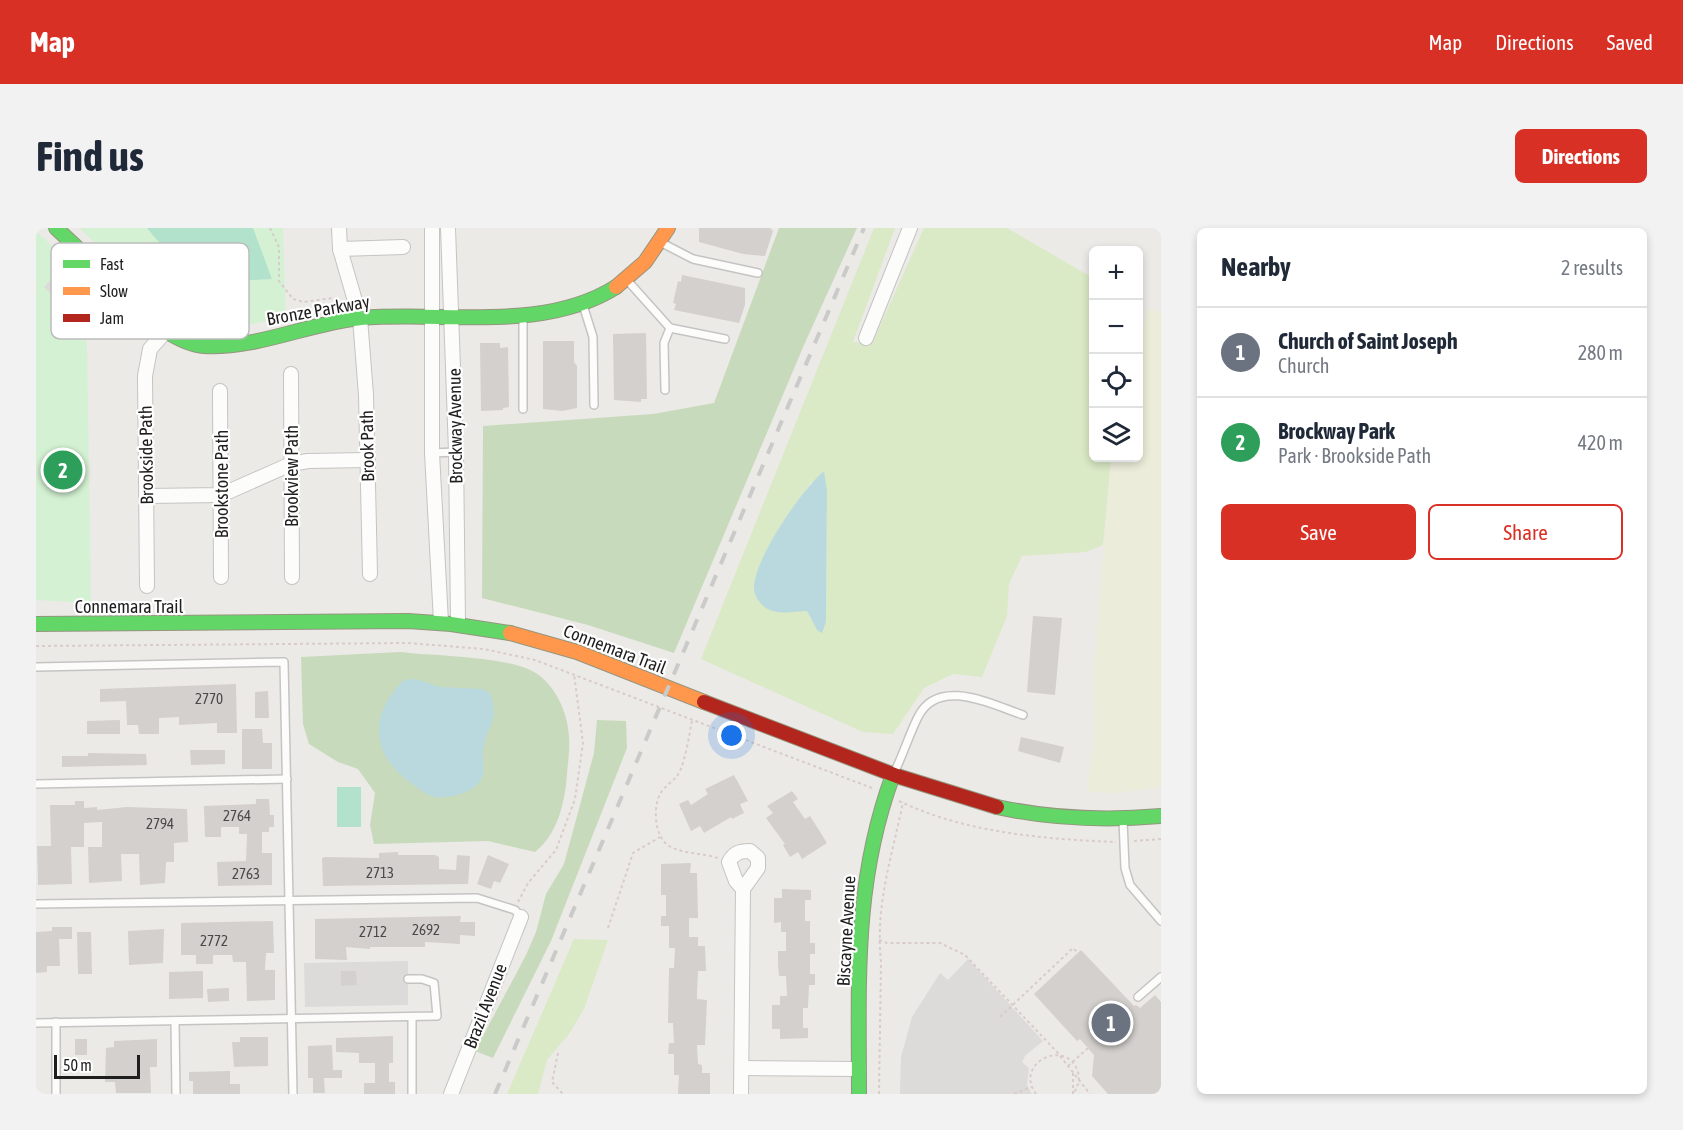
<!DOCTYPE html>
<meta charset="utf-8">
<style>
body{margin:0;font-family:"Asap Condensed",sans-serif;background:#f2f2f3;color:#1f2937}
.controls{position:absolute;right:18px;top:18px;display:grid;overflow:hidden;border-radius:9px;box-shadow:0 3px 9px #0003}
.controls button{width:54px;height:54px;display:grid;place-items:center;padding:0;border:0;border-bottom:2px solid #e0e1e3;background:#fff;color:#1f2937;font:30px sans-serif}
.scale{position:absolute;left:18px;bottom:15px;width:86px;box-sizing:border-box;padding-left:6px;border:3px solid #1e1e1e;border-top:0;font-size:16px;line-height:21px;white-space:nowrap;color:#1e1e1e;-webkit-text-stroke:4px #fff;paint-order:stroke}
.you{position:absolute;left:696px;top:508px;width:21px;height:21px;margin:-15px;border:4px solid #fff;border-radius:50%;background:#1a73e8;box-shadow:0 0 0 9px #1a73e833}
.badge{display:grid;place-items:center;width:39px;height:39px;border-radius:50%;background:#d93025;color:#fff;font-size:20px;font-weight:700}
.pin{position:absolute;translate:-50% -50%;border:3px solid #fff;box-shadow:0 2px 6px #0006}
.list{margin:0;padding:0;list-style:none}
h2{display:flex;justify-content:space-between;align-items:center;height:78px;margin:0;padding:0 24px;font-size:26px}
h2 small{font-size:20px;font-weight:400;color:#747a83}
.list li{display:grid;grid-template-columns:39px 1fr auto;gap:18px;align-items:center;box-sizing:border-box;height:90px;padding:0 24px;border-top:2px solid #e0e1e3}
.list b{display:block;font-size:22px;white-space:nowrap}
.list p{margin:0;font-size:20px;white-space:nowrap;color:#747a83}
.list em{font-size:20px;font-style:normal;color:#747a83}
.actions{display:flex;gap:12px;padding:18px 24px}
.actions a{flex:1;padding:14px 0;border:2px solid #d93025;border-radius:9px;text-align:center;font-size:21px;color:#d93025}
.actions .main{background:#d93025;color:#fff}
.icon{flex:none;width:33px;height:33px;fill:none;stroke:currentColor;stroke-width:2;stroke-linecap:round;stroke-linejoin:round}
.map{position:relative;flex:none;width:1125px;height:866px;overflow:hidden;border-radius:9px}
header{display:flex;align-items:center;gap:36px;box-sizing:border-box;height:84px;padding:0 30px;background:#d93025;color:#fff}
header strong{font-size:28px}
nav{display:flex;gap:33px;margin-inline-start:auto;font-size:21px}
.intro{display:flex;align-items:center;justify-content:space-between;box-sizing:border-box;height:144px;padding:0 36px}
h1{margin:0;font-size:42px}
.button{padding:15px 27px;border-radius:9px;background:#d93025;color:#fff;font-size:21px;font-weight:700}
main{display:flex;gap:36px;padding:0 36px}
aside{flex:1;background:#fff;border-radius:9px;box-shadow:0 3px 9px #0003}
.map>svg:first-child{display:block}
.farmland{fill:#ececda}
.grass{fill:#dae9c6;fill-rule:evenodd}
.forest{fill:#c8dabc}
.park{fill:#d4f2d3}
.pitch{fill:#b2e2cc}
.parking{fill:#dcdbda}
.water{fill:#bad9df}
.building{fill:#d3d0cd}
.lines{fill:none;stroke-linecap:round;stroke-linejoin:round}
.lane-casing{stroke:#c5c4c3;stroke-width:10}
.street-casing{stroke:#c5c4c3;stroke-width:16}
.fast-casing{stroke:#95957f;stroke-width:16}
.slow-casing{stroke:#95957f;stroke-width:16}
.jam-casing{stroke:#95957f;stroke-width:16}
.path{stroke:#d9cbca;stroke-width:2;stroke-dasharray:3 3;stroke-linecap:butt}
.lane{stroke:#fcfcfb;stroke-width:7}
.street{stroke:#fcfcfb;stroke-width:14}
.fast{stroke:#63d668;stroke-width:14}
.slow{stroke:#ff974d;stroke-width:14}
.jam{stroke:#b3261e;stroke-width:14}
.rail{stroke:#cacac9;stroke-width:4;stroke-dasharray:12 12;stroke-linecap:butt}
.labels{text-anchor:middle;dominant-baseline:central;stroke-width:4.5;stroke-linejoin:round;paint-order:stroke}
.number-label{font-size:15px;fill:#4b4a4a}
.street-label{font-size:18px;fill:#1e1e1e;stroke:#fff}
.key{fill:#fff;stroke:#bcbcbc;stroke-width:1.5}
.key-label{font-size:16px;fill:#1e1e1e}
</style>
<header>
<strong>Map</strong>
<nav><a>Map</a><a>Directions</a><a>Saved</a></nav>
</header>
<div class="intro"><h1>Find us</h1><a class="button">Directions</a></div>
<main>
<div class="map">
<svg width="1125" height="866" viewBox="0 0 1125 866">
<rect width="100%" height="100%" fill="#eceae7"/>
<path class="farmland" d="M1111,81l14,3v476l-46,5 -28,-1 8,-64 -2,-50 18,-220h27l1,-118z"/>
<g class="grass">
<path d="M838,0h21l-42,114 19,2 52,-116h83l86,50 1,180h17l-8,87 -17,7 -64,4 -13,28 -2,32 -25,61 -29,-3 -29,14 -31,46 -30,-2 -162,-73zM775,254l16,9 -1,131 -4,10 -5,-2 -10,-19h-6l-42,-44z"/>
<path d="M538,711l34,1 -24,69 -15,25 -22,26 -9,34h-31z"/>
</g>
<g class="forest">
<path d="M743,0h78l-53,117 -130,308 -86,-28 -106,-27 1,-172 170,-12 61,-11z"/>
<path d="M364,424c35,4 96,4 128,17 25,10 40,42 41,68 1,12 -1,25 -2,37 -2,28 -9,60 -32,78l-47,-11 -114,3 -4,-19 5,-32 -17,-24 -20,-7 -29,-18 -6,-20 -2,-67z"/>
<path d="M561,492l29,1 1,27 -76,193 -58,117 -18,-7 51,-96 10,-23 10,-38 18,-30 30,-111z"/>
</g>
<g class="park">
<path d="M43,0h204l3,88c-40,9 -77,24 -114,-2z"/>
<path d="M0,3l82,75 -31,34 4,263 -55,-3z"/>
</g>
<g class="pitch">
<path d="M111,0h106l19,51c-63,4 -85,-1 -125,-51z"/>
<rect x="301" y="559" width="24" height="40"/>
</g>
<g class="parking">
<path d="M31,35l34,30 -24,26 -33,-32z"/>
<path d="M932,731l75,82 -18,15 -3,6 7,6 -2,17 5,9h-132l1,-37 11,-40 28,-44 8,7z"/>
<path d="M372,733v44l-103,2 -1,-44z"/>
</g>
<g class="water">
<path d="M788,243l3,20 -1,131 -4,11 -5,-3 -10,-19c-14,0 -28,5 -41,-3 -7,-4 -13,-15 -12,-23 4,-32 47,-94 70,-114z"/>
<path d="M380,451l24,8 42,2 8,4c10,28 -3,32 -7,57 -1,9 3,23 -3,31 -8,12 -31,18 -45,16 -9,-2 -17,-9 -24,-14 -41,-29 -42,-69 -7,-103z"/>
</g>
<g class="building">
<path d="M663,0h71l3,3 -8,25 -22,-2 -44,-12z"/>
<path d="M646,47l63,13v17l-6,18 -65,-13 2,-6 -3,-1 5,-22 3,1z"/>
<path d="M610,105l1,66h-6v3l-27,-2 -1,-66z"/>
<path d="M507,113h31v21l3,4v42l-15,3 -19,-2z"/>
<path d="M444,115h20v5l8,-1 1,60 -6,1v2l-22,1z"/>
<path d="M997,388l29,2 -7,77 -28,-3z"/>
<path d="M200,456l1,49h-20v-10l-38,2v-8l-20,1v16h-20l-1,-9h-11l-1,-24 -26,1v-13z"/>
<path d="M232,463l1,27h-14v-26z"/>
<path d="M84,492v14h-33v-13z"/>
<path d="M206,501h20l1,14h9v26h-30z"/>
<path d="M985,509l43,10 -4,16 -42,-12z"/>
<path d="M154,522h35v14l-34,1z"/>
<path d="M52,525l58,1 1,11 -85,2v-11h26z"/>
<path d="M698,547l14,26 -8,3 4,9 -12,6 -1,-2 -27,16 -4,-7 -9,5 -12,-27 9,-4 3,5 17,-11 -3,-5z"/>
<path d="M756,563l6,8 -5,3 12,17 5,-3 17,27 -25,16 -4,-7 -8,5 -7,-12 2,-1 -19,-26 7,-5 -6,-7z"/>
<path d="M220,571h13l1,16h4v12h-5v5h-7v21h10v32l-54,1 -1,-24 29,-1 1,-27h-8v-7h-18v10h-16l-1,-31 52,-2z"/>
<path d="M39,573h9v7l13,-1v3l30,-3 60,2 1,33 -14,1v19h-8l-1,21 -25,2 -1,-31h-18l1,27 -33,2 -1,-36h14v-25l-18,1v24h-13l1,37 -34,1 -1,-39h14l-1,-41h25z"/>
<path d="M362,624v3h37l4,2v12l17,1 1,-15 13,1 -2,28 -145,2 -1,-28 3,-1 54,1v-5z"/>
<path d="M452,627l21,9 -9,19 -6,-2 -3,8 -14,-5z"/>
<path d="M655,635l-1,10h7l1,45h-9v19h9v9h7l1,25h-8l-1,21v7l10,1 -2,45h-8l1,19 4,1v8h8v21h-32l1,-19h-5v-21h-6l1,-11h5l-1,-20h-5l1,-55h5l1,-20h-6v-22h-8v-10h5v-21h-5v-31z"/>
<path d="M746,661l29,1v10h-6v21h5v22h5v11h-5v20h5v11h-6l-1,23h-5v20h5v10l-28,1v-10h-8v-24h8v-9h7l-1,-20h-7l-1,-11v-14h8v-19h-5v-10l-7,1v-25h8z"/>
<path d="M425,688l-1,6h15v14l-15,-1v9l-35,-2v5h-55v2l-24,-2 1,13 -32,-1v-40z"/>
<path d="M237,693l1,32h-8l-1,17h10v30l-28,1 -1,-39h-13l-1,-7h-19v9h-17v-9h-15v-32z"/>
<path d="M16,699h20v12h-13l1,27h-13v6l-11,1v-41l16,-1z"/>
<path d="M128,701l-1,34 -34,2 -1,-34z"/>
<path d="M41,704h14l1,42h-14z"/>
<path d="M1045,722l53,56 2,-1 4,3 15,-13 6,7v92h-53l-16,-18 2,-21 -14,-16 -3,2 -43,-47z"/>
<path d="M167,743v27l-34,1v-27z"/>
<path d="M305,743h15l1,14 -16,1z"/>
<path d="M193,760v13l-21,1 -1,-13z"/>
<path d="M357,808v27h-4v19h6v12h-31v-11h11v-20h-16v-10l-23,-1v-14z"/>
<path d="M204,809h28v29l-34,1 -2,-25h8z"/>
<rect x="39" y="811" width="12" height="16"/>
<path d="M121,811v28h-7l1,26h-35l-1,-11h-10l1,-34 8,-1v-6z"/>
<path d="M296,817l1,25h9v8h-18l1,15h-12v-15h-5v-32z"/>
<path d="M194,843v13h10v10h-47v-13h-4v-9z"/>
</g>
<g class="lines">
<g class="lane-casing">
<g id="lane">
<path d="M624,14l33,17 65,14"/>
<path d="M591,52l43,48 55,11"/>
<path d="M547,77l10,32 1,68"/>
<path d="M487,89v92"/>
<path d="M629,162l-1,-47 6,-15"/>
<path d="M396,225l24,-1"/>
<path d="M0,439l248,-5 9,432"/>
<path d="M858,545c9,-18 15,-38 24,-56 20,-41 75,-12 105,-2"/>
<path d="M0,556l251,-5"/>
<path d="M1087,592l2,48 5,17 31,36"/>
<path d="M0,676l441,-6 38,12 6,7"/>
<path d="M1102,769l23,-20"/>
<path d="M139,793l1,73"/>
<path d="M20,794v72"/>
<path d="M0,795l401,-7 -3,-33 -12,-4h-14"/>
<path d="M376,866v-77"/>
</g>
</g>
<g class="street-casing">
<g id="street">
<path d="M303,0l1,21 20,69 6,77 4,179"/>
<path d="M396,0v225l9,169"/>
<path d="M412,0l8,224 2,172"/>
<path d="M304,21l63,-2"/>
<path d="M830,110l44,-110"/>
<path d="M255,146l1,203"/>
<path d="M184,163l1,186"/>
<path d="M111,268l74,-1 70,-31 17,-3 60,-1"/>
<path d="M111,358l-2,-210 5,-27 16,-18"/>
<path d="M706,840l117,1"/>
<path d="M415,866l70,-177"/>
<path d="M705,866l2,-205 15,-21v-10l-8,-7c-11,0 -16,2 -21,11l7,19 7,8"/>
</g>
</g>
<g class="fast-casing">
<g id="fast">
<path d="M20,0l110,103c11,7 24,14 38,15 53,3 105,-23 157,-28 83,-7 182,15 255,-31"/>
<path d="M0,396l372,-3 43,3 59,9"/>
<path d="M961,579c55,12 108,14 164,9"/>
<path d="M823,866c0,-112 -6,-211 34,-319"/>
</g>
</g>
<g class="slow-casing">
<g id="slow">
<path d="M580,59l29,-25 23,-34"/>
<path d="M474,405l67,19 127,50"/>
</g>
</g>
<g class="jam-casing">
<path id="jam" d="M668,474l193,74 100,31"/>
</g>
<g class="path">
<path d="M234,0l9,19v34l14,18 10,3 31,-4 8,5"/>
<path d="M0,418l372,-3 76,6 51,11 337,128"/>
<path d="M656,493c-3,15 -6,36 -12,50 -4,9 -12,12 -18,20 -10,13 -8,46 7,55 14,8 33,7 49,12"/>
<path d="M863,573c67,32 144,38 217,41"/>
<path d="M1098,613l27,-2"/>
<path d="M482,674l10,-19 28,-33 19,-51 8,-56 -9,-69"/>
<path d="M572,700l25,-75 27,-16"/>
<path d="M843,712l8,3h53l25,12 92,97 33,42"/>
<path d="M964,789l73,-69 5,5"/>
<path d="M522,825l-6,29 11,12"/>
<path d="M1032,838l20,-18"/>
<path d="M843,866l2,-132c-6,-57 11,-105 22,-160"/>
<path d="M978,866l17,-7"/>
<path d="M1000,866c-23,-31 31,-57 42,-22 2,8 0,15 -5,22"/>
<path d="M1037,866v-21"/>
</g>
<use href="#lane" class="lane"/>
<use href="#street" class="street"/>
<use href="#fast" class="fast"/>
<use href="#slow" class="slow"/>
<use href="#jam" class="jam"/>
<path class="rail" d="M459,866l369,-866"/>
</g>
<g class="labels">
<g class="number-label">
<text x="173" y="470">2770</text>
<text x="201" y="587">2764</text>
<text x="124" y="595">2794</text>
<text x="344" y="644">2713</text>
<text x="210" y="645">2763</text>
<text x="390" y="701">2692</text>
<text x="337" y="703">2712</text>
<text x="178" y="712">2772</text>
</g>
<g class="street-label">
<text transform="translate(282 82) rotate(-10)">Bronze Parkway</text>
<text transform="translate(419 198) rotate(-91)">Brockway Avenue</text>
<text transform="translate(331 218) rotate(-91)">Brook Path</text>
<text transform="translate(110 227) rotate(-91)">Brookside Path</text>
<text transform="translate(255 248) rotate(-90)">Brookview Path</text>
<text transform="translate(185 256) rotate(-90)">Brookstone Path</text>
<text x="93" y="378">Connemara Trail</text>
<text transform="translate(579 421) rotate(21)">Connemara Trail</text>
<text transform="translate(810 703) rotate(-87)">Biscayne Avenue</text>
<text transform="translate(449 778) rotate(-69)">Brazil Avenue</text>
</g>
</g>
<rect x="15" y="15" width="198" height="96" rx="9" class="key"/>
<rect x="27" y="32" width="27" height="8" fill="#63d668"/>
<rect x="27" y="59" width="27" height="8" fill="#ff974d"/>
<rect x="27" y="86" width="27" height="8" fill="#b3261e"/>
<g class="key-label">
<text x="64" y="42">Fast</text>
<text x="64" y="69">Slow</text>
<text x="64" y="96">Jam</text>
</g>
</svg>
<div class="controls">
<button>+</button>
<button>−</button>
<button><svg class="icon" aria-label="locate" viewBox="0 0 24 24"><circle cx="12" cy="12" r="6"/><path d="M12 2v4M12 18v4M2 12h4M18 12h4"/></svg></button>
<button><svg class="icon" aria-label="layers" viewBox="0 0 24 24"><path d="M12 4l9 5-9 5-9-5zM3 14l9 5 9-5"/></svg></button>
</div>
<div class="scale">50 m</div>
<div class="you"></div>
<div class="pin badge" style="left:1075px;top:795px;background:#6b7280">1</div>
<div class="pin badge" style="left:27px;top:242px;background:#2e9e5b">2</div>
</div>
<aside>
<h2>Nearby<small>2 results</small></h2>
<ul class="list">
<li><span class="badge" style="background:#6b7280">1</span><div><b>Church of Saint Joseph</b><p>Church</p></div><em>280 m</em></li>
<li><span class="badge" style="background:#2e9e5b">2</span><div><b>Brockway Park</b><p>Park · Brookside Path</p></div><em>420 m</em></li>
</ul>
<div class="actions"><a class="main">Save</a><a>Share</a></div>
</aside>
</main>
